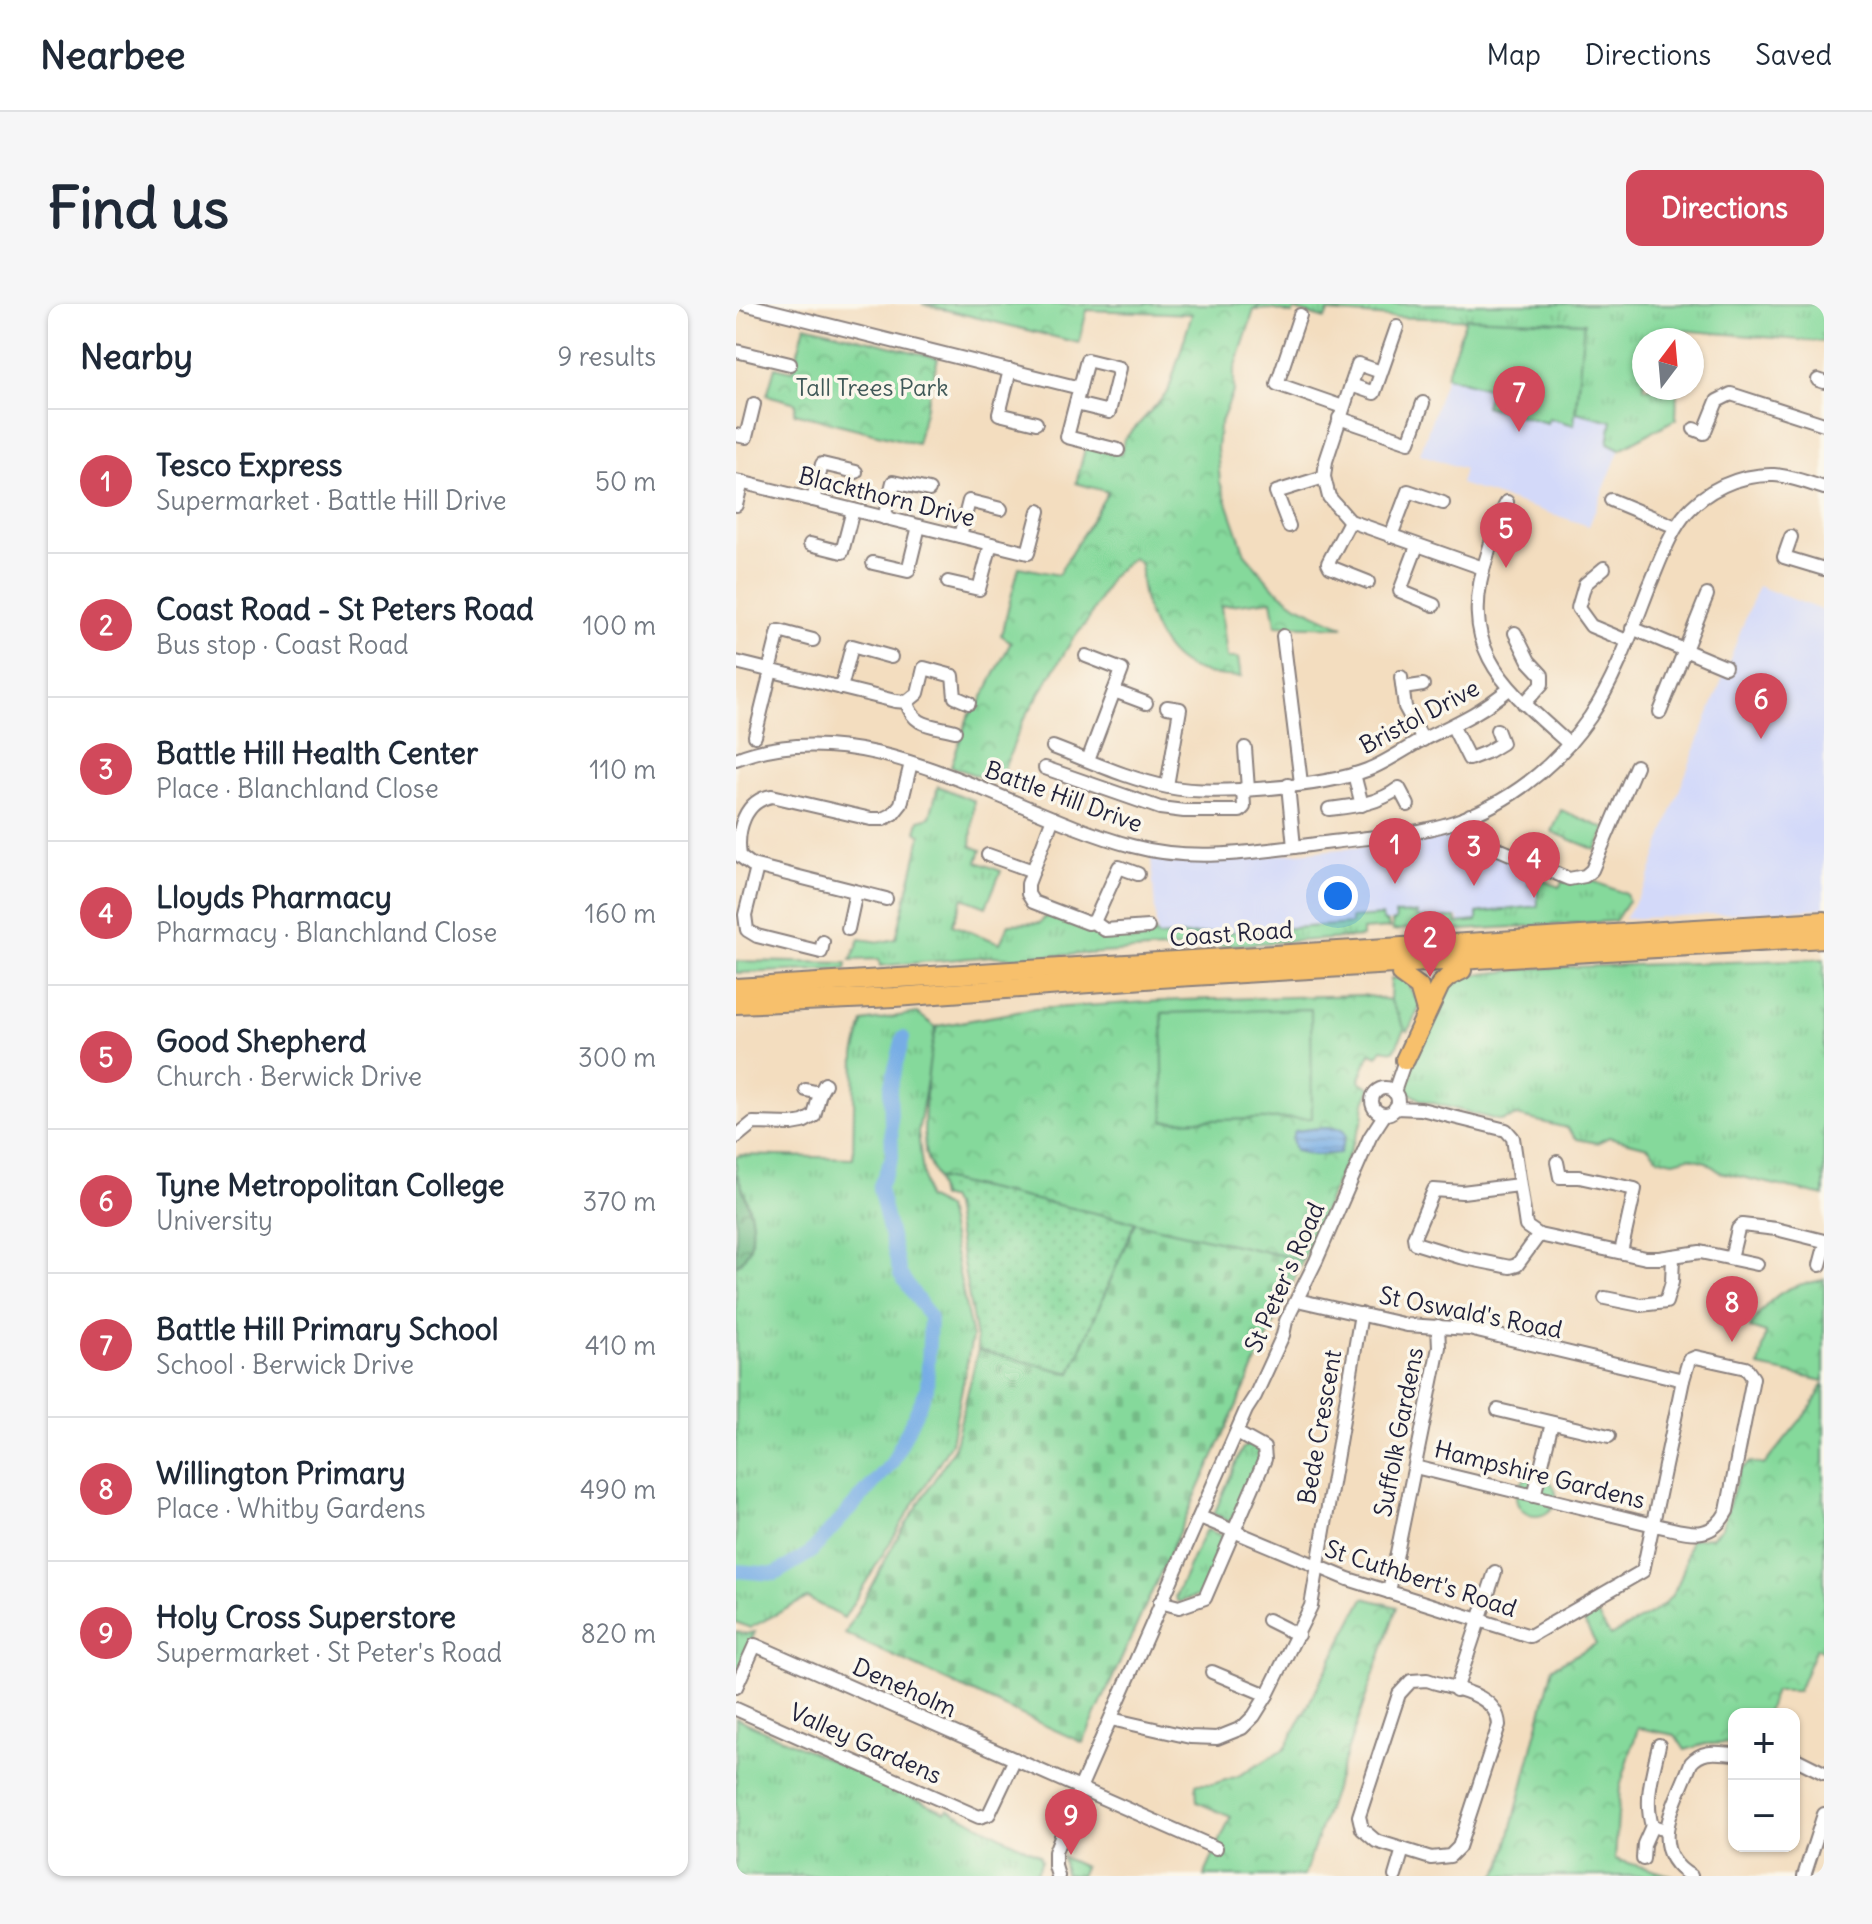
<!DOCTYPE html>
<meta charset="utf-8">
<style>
body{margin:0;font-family:Delius,sans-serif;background:#f6f6f7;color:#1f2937}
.controls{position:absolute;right:24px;bottom:24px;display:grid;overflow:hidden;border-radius:16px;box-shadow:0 2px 6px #0004}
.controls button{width:72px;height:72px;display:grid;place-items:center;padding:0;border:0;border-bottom:2px solid #e0e1e3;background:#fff;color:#1f2937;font:40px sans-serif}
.compass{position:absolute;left:896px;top:24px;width:72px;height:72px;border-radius:50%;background:#fff;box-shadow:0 2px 6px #0004;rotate:16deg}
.you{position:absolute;left:602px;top:592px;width:28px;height:28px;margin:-20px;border:6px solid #fff;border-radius:50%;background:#1a73e8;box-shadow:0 0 0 12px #1a73e833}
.badge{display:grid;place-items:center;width:52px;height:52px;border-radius:50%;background:#d1495b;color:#fff;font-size:26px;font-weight:700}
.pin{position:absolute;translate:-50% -66px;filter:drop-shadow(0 2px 4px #0008)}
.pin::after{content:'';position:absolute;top:42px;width:28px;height:24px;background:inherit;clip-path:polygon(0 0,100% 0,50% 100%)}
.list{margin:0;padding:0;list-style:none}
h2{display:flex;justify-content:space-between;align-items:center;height:104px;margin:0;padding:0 32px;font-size:34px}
h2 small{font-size:26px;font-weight:400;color:#747a83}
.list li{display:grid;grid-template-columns:52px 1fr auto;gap:24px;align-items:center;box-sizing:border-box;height:144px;padding:0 32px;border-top:2px solid #e0e1e3}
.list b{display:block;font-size:30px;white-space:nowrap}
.list p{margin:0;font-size:26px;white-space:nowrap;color:#747a83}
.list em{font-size:26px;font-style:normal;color:#747a83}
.map{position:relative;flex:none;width:1088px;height:1572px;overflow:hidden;border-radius:16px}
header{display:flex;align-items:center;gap:48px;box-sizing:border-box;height:112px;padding:0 40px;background:#fff;border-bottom:2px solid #e0e1e3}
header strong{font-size:38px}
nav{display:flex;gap:44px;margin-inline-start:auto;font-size:28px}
.intro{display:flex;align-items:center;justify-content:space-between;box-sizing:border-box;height:192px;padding:0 48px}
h1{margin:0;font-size:56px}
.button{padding:20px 36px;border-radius:16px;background:#d1495b;color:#fff;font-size:28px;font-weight:700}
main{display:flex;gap:48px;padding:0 48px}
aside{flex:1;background:#fff;border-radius:16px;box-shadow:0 2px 6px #0004}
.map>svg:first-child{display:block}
.built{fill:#d3d9f9}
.grass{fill:url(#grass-tufts);stroke:#547e6b;stroke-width:2}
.forest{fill:url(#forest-crowns);stroke:#476e5f;stroke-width:2}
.cemetery{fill:url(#cemetery-stones);stroke:#547e6b;stroke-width:2}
.park{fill:url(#park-crowns);stroke:#547e6b;stroke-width:2}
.garden{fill:url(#garden-dots);stroke:#547e6b;stroke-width:2}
.pitch{fill:#85d99b;stroke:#547e6b;stroke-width:2}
.water{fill:url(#water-rules);stroke:#4c6890;stroke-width:2}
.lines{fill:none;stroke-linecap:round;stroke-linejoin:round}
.river{stroke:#77ade5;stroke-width:14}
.minor-casing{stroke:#8a807d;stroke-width:16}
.highway-casing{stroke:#8a807d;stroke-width:22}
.minor{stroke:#fff;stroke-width:12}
.highway{stroke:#f7c06c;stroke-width:18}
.labels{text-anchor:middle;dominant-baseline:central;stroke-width:7;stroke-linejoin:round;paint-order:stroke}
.park-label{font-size:24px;fill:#405958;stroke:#fbf7ec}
.street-label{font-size:24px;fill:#22223b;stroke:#fbf7ec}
</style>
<header>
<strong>Nearbee</strong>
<nav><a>Map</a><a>Directions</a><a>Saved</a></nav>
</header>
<div class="intro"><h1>Find us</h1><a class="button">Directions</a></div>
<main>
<aside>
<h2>Nearby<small>9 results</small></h2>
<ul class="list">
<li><span class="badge">1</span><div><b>Tesco Express</b><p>Supermarket · Battle Hill Drive</p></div><em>50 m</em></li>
<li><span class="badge">2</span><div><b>Coast Road - St Peters Road</b><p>Bus stop · Coast Road</p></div><em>100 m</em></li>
<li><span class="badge">3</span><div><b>Battle Hill Health Center</b><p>Place · Blanchland Close</p></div><em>110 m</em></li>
<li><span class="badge">4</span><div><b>Lloyds Pharmacy</b><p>Pharmacy · Blanchland Close</p></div><em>160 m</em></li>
<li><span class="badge">5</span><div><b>Good Shepherd</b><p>Church · Berwick Drive</p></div><em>300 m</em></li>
<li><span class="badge">6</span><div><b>Tyne Metropolitan College</b><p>University</p></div><em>370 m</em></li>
<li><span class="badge">7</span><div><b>Battle Hill Primary School</b><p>School · Berwick Drive</p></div><em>410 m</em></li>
<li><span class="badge">8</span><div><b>Willington Primary</b><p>Place · Whitby Gardens</p></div><em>490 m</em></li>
<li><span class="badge">9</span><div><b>Holy Cross Superstore</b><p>Supermarket · St Peter's Road</p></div><em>820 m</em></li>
</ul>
</aside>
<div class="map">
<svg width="1088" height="1572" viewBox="0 0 1088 1572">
<defs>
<pattern id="grass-tufts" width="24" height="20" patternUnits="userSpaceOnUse" patternTransform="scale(2)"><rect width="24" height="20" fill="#85d99b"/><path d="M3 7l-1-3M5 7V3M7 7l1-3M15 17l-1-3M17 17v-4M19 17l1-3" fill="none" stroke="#73ba86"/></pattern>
<pattern id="forest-crowns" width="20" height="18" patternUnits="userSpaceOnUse" patternTransform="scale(2)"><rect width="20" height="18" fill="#6cb983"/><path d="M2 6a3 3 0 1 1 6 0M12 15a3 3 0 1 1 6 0" fill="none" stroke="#58966c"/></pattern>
<pattern id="cemetery-stones" width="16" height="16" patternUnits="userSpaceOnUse" patternTransform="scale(2)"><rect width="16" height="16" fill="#85d99b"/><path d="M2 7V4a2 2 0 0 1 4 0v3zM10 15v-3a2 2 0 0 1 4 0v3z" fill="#73ba86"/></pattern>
<pattern id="park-crowns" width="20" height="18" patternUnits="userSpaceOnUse" patternTransform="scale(2)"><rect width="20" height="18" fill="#85d99b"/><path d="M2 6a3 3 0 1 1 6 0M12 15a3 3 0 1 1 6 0" fill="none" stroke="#73ba86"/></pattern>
<pattern id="garden-dots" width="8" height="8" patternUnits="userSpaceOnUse" patternTransform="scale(2)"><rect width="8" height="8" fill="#85d99b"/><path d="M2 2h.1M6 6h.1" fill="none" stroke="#73ba86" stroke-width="1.8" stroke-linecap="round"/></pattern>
<pattern id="water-rules" width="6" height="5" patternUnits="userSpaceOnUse" patternTransform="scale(2)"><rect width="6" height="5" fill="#77ade5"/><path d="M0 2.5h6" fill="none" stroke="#618cbb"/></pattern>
</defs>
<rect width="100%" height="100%" fill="#fbf7ec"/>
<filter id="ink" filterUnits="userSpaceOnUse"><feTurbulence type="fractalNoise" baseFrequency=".0125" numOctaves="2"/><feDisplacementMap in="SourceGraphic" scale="16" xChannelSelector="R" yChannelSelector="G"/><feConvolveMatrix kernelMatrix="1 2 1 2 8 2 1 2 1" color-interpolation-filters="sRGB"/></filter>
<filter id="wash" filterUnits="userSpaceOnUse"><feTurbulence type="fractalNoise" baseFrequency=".006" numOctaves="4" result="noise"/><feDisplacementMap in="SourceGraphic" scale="32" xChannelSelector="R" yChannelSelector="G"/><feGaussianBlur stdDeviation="1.8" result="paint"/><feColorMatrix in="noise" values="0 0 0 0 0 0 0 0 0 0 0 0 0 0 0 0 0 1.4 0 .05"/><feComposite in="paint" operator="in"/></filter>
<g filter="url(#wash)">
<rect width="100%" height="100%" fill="#f3ddbf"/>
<g class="built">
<path d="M730,14l118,5 28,98 -4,22 12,6 -31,77 -129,-42 4,-15 -44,-15z"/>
<path d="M1022,282l66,25v297l-200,11 23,-36 24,-71z"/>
<path d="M735,516l15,27 48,21 4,43 -78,15 -2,-9 -301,20 -6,-80 32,4 35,-1 191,-17z"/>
</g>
<g class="grass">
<path d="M525,0h563v38l-144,-12 -1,10h-35v48h33l-1,31 -56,30 -12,-6 4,-22 -36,-9 7,-89 -193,-6 -62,-5 -3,7 -30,-9 -3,4 -20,-5 -18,1z"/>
<path d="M202,482l36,15 -3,45 10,4 -4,12 24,9 -15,36 -23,-9 -11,27 48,18 9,-19 31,-1 9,-10 55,21h24l5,7h5l4,-9 11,-1 5,6 193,-13v-6l31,-2 1,5 5,2 1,5 -27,2v7l-346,21 -23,-2 -113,10 -1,-7 -28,1 9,-21 21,3 15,-3 25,-104 -5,-3 3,-12 11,-3z"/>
<path d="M825,506l45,19 -10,21 -44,-18z"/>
<path d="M796,571l27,12 4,-6 25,-2 38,15 2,7 -13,20 -153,9 -44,-3 -25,4 -1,-9 4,-2 -1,-6 22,-1 1,5h38l1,5 20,-2v-8l61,-7 -1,-20 -9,-1z"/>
<path d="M1088,655v237l-104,-24 -14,-10 -17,-5 -15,4 -16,-3 -10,-11 -39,-10 -12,6 -20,-4 -10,-11 -50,-12 -16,5 -80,-21 -14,-9 -2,-9 39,-88 12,-17 81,-9z"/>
<path d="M0,657l111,2 -1,6 -110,4z"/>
<path d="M655,674l13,1 17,26 -13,26 -3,-1 -15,-30z"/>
<path d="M181,709l19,14 -18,106 8,65 20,10 26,130 -21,105 -107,175 -37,-20 -57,30 -14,-6v-465l4,-2 113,3 2,-103 8,-33z"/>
<path d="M512,1141l10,3 3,9 -24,61 -7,4 -16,-8 28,-65z"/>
<circle cx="800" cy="1192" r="20"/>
<path d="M472,1226l17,7v6l-24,52 -23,7 -3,-5 30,-66z"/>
<path d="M0,1327l10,3 9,-2 -19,45z"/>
<path d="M0,1414l210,94 2,-3 91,46 2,6 -6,15h-299z"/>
<path d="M326,1553l22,10 -4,9 -15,-2z"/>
</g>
<path class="forest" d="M0,868c12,28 30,71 0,94z"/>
<path class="cemetery" d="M399,918l168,38 -220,483 -238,-109 51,-94 58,-92 24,-98 93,23z"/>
<g class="park">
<path d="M186,0h339l-7,6 -20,62v18l-15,37 -2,22 3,33 25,72 30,35 22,16 47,22 -68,-2 -4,-25 -51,6 6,52h11l3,19c-45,-1 -73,-12 -90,-57 -8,-19 -11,-35 -10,-56l-8,-6 -22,19 -22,42 -18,23 -48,79 -25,63 -47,-18 17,-49 13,-16 30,-59 -10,-7 18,-68 39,8 50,-83 -32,-9 10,-38 35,9 3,-14 44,-48 24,-78 -105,-4 -8,33z"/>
<path d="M69,21l133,33 -21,86 -123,-31 2,-10 -29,-8 8,-28 18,4z"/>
<path d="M626,691l28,5 15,29 -11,22 -12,-2 -4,7 -8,-3 -11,28 12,7 -6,14 -2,18 -60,140 -367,-82c-3,-7 -8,-15 -10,-23 -5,-23 2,-109 12,-129l96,-17 147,-9z"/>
<path d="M1088,975v102l-65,-14 7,-34 -16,-5c11,-19 26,-37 49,-43 9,-3 17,-2 25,-6z"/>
<path d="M1088,1079v268l-8,-3 -18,43h-23l-9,23h-32v29l-29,1 -20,6 -10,-15 -37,-7 -18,59 -5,72 58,17h-178l7,-10 51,-199 43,-23 -15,-28 13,-7 16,27c57,-32 68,-29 80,-97l22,-2 10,-10 18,-57 11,-8 13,3 48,-59z"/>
<path d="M628,1294l33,9 -93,269h-100l27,-59 -34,-15 -1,-18h17l25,-8 47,-27z"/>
</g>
<path class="garden" d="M200,874l199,44 -64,151 -93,-23 -25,-144 -4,-8h-9z"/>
<g class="pitch">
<path d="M730,14l118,5 -10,102 -25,-7 -2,5 -62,-17 5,-17 -44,-13z"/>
<path d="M575,705l1,109 -148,3 -2,-108z"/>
</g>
<path class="water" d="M591,823l15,2 4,6 -6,18 -26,2 -19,-4 -3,-13 3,-7z"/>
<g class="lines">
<path class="river" d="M0,1267l39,3 35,-21 82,-90 35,-74 3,-72 -30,-43 -21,-86 13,-31 -2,-69 13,-50"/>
</g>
</g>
<g filter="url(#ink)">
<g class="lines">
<g class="minor-casing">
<g id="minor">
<path d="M8,0l336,84"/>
<path d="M564,11l-23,69 66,23"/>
<path d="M0,47l54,13"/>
<path d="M274,66l-11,44 37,9"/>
<path d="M645,68l-23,-8 -32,97 -2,16 5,20 21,24 133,47"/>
<path d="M1082,76l6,2"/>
<path d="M615,81l23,8 23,-66"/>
<path d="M340,100l33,8 11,-44 -33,-8 -20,77 51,13"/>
<path d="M603,114l70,24 14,-39"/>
<path d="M958,125l10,4 13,-32 14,-7 93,30"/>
<path d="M0,131l10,2 8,-33"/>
<path d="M0,177l292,72 11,-42"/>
<path d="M77,196l9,-36 34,8"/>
<path d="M875,196l65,27"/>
<path d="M771,198c-9,15 -14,34 -19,51 -32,97 15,132 81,191"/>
<path d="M0,201l6,-23"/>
<path d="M148,214l9,-36 36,8"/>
<path d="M614,217l-22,42 2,4 38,15"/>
<path d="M553,222l-13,-34 48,-15"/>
<path d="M224,232l9,-35 32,8"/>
<path d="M655,232l17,-45 35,12"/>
<path d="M1055,233l-7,20 40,12"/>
<path d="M74,240l32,8 11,-42"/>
<path d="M681,242l-17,45 34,14"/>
<path d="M137,259l35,8 11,-45"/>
<path d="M868,264l-19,16 -7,24 13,18 36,15"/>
<path d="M212,278l31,7 12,-45"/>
<path d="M896,324l93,39"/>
<path d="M779,329l14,28 13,14v9l-18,20"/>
<path d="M547,332l18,147"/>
<path d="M350,352l36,14 -34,90"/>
<path d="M0,358l159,39 12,1"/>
<path d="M33,367l10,-40 34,9"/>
<path d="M665,373l4,30 18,33"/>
<path d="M105,384l11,-42 39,11"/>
<path d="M667,384l20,-3"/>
<path d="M378,387l32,12"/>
<path d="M431,403l13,2 -13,77"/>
<path d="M924,408l47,-117"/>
<path d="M717,423l16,32 18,-7 15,-9 -5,-13"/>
<path d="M219,427c-23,-6 -42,-4 -48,-29l11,-9 6,-25 29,8 2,21 14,6"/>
<path d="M19,432l16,-65"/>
<path d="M317,443c37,14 75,32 115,40 45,9 155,0 199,-17 18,-7 35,-19 53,-29 34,-17 59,-27 89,-52"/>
<path d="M509,444l3,41"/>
<path d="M0,455c131,-51 272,54 396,87 66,18 134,4 200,-4 40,-5 83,-7 122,-20 57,-20 102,-56 136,-105 26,-39 42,-86 59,-130 10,-23 19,-50 34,-70 21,-27 56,-43 91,-42 17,1 34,8 50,13"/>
<path d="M309,464l115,40 24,3h56l4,-4 -1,-18"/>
<path d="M618,470l8,31"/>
<path d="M552,481l6,62"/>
<path d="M593,505c25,-3 49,-5 70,-21l9,17"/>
<path d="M734,511l19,30 80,34 16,-3 7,-6 44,-104"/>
<path d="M317,514l-25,66v10l5,8 55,21 6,-1 11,8 43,-3"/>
<path d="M252,551l45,16"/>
<path d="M21,563l-12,48 2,15 10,6 64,16 2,-10"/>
<path d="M150,595l-134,-34 -12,-9c-4,-26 5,-56 32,-60l99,23h12l10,-5 8,-10 10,-41"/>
<path d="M358,618l25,-55 19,7"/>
<path d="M112,625l8,-37"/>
<circle cx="649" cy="797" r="13"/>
<path d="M70,786l14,3 5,-9"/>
<path d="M658,788l11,-32"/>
<path d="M659,804l26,1 85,21 7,8 13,88 13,9 107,23h13l41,-6 57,12"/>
<path d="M0,833l17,-14 39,1 11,-2 11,-6 6,-23"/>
<path d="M821,858l3,15h19l56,12 -14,63"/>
<path d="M783,881l-57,7 -28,-2 -20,47 1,6 45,14 50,10 7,-2 22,-30"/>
<path d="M995,954l7,-29 4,-4 34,4 48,12"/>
<path d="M1084,961l4,-15"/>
<path d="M869,994l35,7 26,-3 6,-20 1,-26"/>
<path d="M561,996l110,25 62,4 214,51"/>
<path d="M762,1106l111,26"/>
<path d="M798,1192l18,-73"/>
<path d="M464,1213l148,62 182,57 113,-65 40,-191 6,-20 7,-3 50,11 7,10 -26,133c-18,34 -43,19 -73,14l-239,-58"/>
<path d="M653,1288l50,-245 -1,-21"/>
<path d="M424,1298l19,5 26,-9 60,-139 -1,-11 -27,-15"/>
<path d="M532,1316l30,15"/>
<path d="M476,1368l55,23"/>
<path d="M691,1376c25,9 70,12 72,45l-40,122 -9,9 -19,2 -55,-17 -14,-12 -3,-13 40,-122 12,-13z"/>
<path d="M0,1383l19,-42 461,203"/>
<path d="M720,1386l39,-118"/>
<path d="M0,1405l243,108 10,-3 26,-55"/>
<path d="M375,1415l79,18 27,1 25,-10 12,-12 13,-21 44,-89 50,-292"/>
<path d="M923,1441c-6,27 -15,54 -7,81l14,4"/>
<path d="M1058,1454l30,15"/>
<path d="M907,1555l1,-15 8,-18"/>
<path d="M322,1572l-3,-10v-14l25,-64 166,-378 9,-14 28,-61 3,-14 30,-60 54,-124 15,-23"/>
<path d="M659,1572l8,-27"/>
<path d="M955,1572c-47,-27 -14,-74 0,-113 12,-14 26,-10 43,-9"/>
<path d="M1068,1572l20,-62"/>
</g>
</g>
<g class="highway-casing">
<g id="highway">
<path d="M665,670l18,13 7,24"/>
<path d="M0,684l1088,-67"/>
<path d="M0,700l159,-7 264,-19 665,-40"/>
<path d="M669,756l35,-75 8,-8 14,-7"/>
</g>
</g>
<use href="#minor" class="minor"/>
<use href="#highway" class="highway"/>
</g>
</g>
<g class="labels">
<g class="park-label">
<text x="136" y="83">Tall Trees Park</text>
</g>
<g class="street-label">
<text transform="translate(151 192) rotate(14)">Blackthorn Drive</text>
<text transform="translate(683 412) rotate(-28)">Bristol Drive</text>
<text transform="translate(328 492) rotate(20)">Battle Hill Drive</text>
<text transform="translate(495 629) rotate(-4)">Coast Road</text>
<text transform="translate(548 973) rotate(-66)">St Peter's Road</text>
<text transform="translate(735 1008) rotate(11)">St Oswald's Road</text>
<text transform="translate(583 1123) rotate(-80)">Bede Crescent</text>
<text transform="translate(662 1128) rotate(-79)">Suffolk Gardens</text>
<text transform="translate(804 1170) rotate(14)">Hampshire Gardens</text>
<text transform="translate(685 1274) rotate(18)">St Cuthbert's Road</text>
<text transform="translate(169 1383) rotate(24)">Deneholm</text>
<text transform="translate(130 1439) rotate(24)">Valley Gardens</text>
</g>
</g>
</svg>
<div class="controls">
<button>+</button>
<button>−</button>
</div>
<svg class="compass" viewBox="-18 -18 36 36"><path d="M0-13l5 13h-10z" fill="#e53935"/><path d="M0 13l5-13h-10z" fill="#747a83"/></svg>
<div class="you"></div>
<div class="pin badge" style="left:659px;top:580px">1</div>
<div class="pin badge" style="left:694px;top:673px">2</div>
<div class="pin badge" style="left:738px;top:582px">3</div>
<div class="pin badge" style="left:798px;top:594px">4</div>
<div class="pin badge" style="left:770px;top:264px">5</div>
<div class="pin badge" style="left:1025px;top:435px">6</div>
<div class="pin badge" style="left:783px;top:128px">7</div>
<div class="pin badge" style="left:996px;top:1038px">8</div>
<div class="pin badge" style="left:335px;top:1551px">9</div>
</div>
</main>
